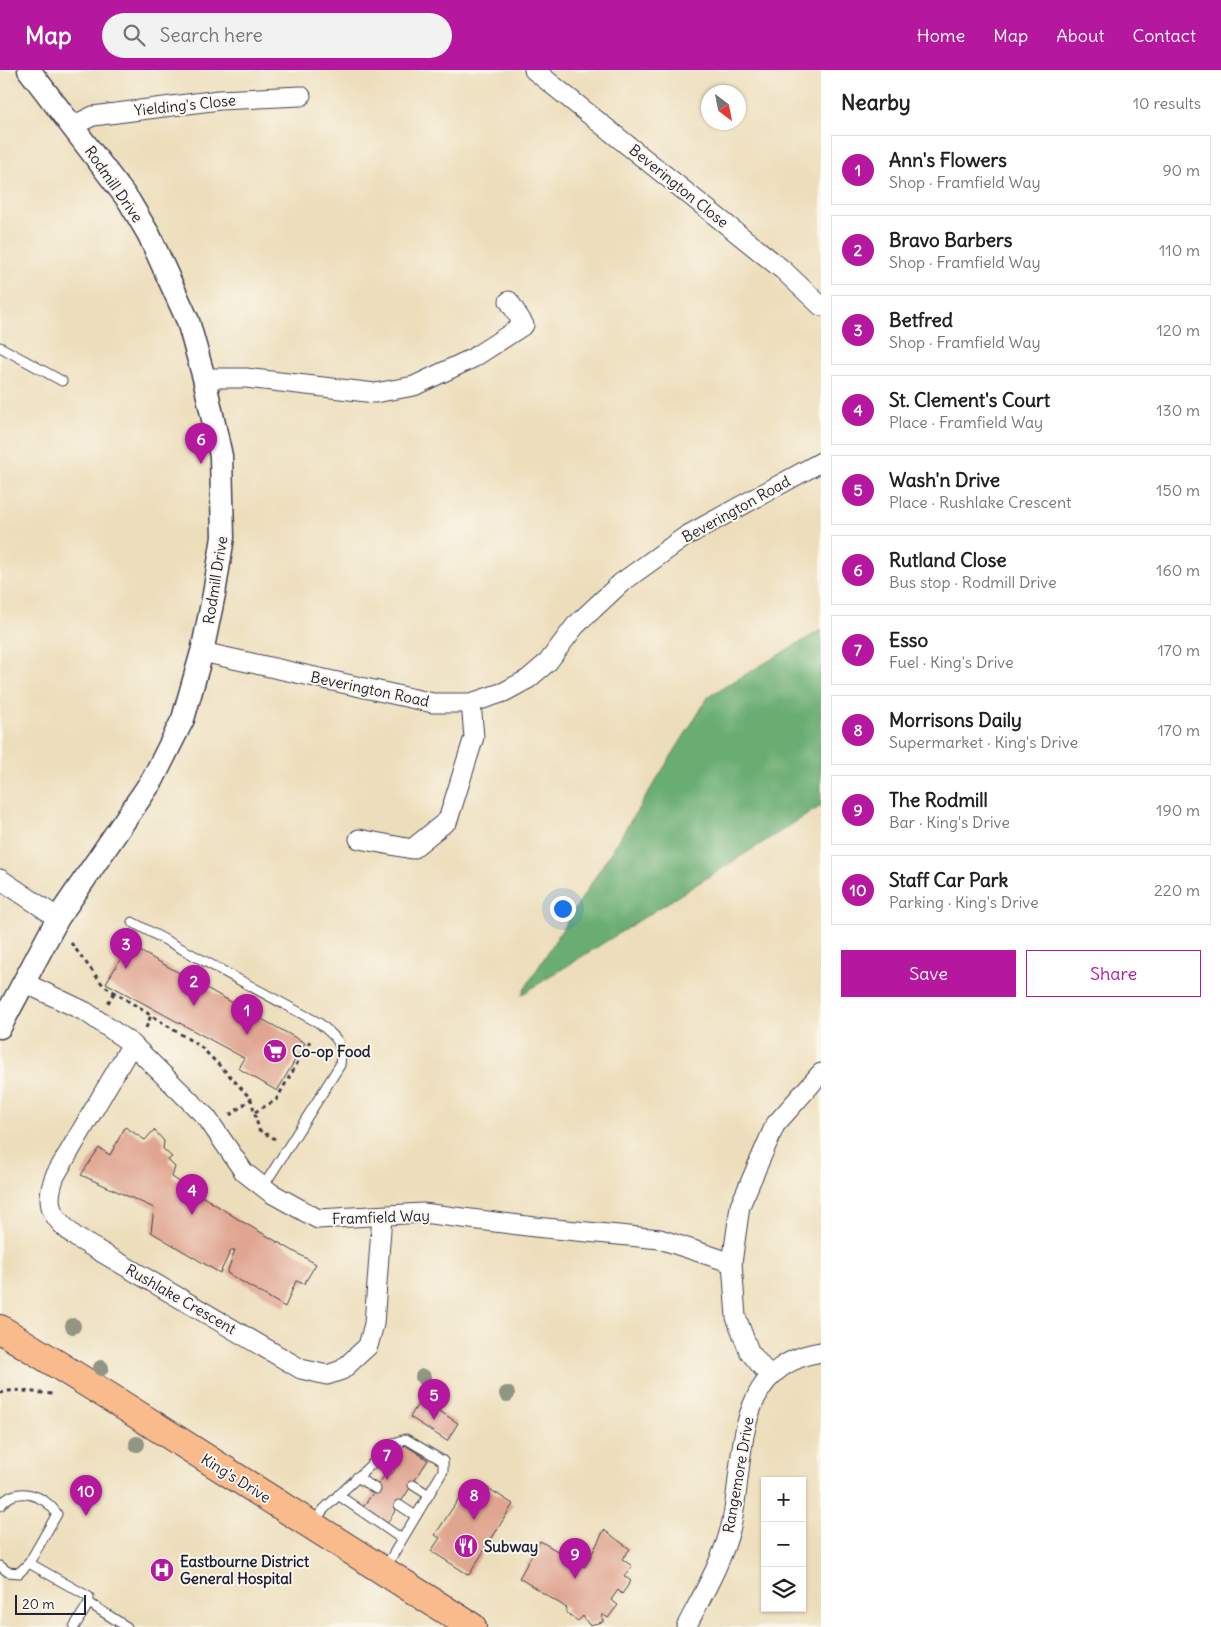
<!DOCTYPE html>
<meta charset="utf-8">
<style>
body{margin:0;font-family:Delius,sans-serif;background:#f2f2f2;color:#222}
.controls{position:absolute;right:15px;bottom:15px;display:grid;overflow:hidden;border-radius:0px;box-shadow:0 1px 4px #0004}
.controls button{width:45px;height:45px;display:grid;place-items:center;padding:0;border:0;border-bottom:1px solid #e0e0e0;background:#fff;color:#222;font:25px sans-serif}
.compass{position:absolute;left:701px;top:15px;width:45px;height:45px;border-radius:50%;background:#fff;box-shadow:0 1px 4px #0004;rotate:148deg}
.scale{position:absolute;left:15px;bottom:12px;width:71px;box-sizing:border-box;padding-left:5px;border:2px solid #22223b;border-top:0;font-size:14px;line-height:18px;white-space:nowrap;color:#22223b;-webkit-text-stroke:4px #fbf7ec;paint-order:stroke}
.you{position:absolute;left:562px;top:838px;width:18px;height:18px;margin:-12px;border:4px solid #fff;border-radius:50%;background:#1a73e8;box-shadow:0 0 0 8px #1a73e833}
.badge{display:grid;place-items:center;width:32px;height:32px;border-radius:50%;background:#b5179e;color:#fff;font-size:16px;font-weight:700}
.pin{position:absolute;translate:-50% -41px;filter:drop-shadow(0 1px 2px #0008)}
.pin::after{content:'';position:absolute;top:26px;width:18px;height:15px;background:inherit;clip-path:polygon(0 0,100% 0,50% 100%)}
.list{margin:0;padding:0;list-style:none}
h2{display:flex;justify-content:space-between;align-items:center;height:65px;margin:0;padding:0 20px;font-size:21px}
h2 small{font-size:16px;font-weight:400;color:#767676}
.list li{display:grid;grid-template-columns:32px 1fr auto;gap:15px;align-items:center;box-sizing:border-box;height:70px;margin:0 10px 10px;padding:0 10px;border:1px solid #e0e0e0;border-radius:0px}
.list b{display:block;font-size:19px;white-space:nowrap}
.list p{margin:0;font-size:16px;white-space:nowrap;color:#767676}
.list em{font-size:16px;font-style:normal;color:#767676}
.actions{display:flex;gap:10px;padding:15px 20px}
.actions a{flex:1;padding:11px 0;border:1px solid #b5179e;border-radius:0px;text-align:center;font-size:18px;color:#b5179e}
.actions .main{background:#b5179e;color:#fff}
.icon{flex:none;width:28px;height:28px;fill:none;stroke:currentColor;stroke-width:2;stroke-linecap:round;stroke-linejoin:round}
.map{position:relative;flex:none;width:821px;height:1557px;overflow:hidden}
header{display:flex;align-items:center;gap:30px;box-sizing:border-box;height:70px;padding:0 25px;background:#b5179e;color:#fff}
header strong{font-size:24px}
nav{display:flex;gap:28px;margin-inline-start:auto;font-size:18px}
.search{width:350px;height:45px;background:#f2f2f2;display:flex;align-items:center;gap:12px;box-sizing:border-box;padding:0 18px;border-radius:28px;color:#767676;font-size:19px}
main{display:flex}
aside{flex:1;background:#fff}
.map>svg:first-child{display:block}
.forest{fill:#6aad72;stroke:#466856}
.building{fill:#e0a590}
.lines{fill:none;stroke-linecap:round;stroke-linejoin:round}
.service-casing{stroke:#403e4e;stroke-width:11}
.minor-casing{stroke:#403e4e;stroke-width:21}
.tertiary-casing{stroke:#403e4e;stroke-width:25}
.primary-casing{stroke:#403e4e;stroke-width:30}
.path{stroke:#403e4e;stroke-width:3;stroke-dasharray:4 4;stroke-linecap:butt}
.service{stroke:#fff;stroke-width:9}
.minor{stroke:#fff;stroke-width:19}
.tertiary{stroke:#fff;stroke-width:22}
.primary{stroke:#fabb8c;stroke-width:28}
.tree{fill:#909683}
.labels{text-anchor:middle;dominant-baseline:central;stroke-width:4;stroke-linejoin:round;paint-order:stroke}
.street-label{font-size:15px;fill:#22223b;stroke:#fbf7ec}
.poi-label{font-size:15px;font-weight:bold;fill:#22223b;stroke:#fbf7ec;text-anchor:start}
</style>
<header>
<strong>Map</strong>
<div class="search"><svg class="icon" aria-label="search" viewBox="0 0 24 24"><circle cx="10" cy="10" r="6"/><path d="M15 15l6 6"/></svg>Search here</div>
<nav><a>Home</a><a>Map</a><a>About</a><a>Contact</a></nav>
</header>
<main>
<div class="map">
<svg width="821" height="1557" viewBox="0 0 821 1557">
<rect width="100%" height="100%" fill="#fbf7ec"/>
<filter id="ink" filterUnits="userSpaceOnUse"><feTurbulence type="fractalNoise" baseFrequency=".02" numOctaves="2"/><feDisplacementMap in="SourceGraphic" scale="10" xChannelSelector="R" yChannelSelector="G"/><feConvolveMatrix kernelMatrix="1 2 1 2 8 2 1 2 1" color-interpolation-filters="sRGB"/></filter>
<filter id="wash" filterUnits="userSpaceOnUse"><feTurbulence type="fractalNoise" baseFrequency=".0096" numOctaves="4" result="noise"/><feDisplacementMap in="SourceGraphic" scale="20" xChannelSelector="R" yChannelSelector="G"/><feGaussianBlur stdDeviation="1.12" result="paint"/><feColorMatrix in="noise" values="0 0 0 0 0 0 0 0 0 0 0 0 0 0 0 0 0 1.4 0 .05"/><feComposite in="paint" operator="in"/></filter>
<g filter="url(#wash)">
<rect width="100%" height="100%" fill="#eddebb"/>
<path class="forest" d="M821,560v176l-300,189 188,-299z"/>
<g id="blocks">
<g class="building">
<path d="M129,875l176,98 -28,48 -39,-23 6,-10 -138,-75z"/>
<path d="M125,1057l20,13 9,-10 10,11 -1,8 9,8 -4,3 7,7 -3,10 69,44 75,43 -12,20 -8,-3 -11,26 -58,-34 8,-23h-4l-11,23 -69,-41 3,-24 -73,-33 18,-27 11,7z"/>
<path d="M421,1329l37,24 -11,18 -37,-24z"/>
<path d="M405,1375l23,15 -42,65 -24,-16z"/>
<path d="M477,1411l36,23 -44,71 -38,-24 9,-13 -5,-3 28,-43 5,3z"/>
<path d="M604,1460l26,19 -8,10 10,7 -8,10 7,5 -9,13 -4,-4 -7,10 7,5 -10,13 -6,-4 1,8 -14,3 -6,-9 -5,5 -12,-9 1,-4 -48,-30 21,-37 45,26z"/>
</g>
</g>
</g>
<g filter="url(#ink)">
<use href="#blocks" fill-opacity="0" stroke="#403e4e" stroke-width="1"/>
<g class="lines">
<g class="service-casing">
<g id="service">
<path d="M0,277l62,34"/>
<path d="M132,852l187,101c18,15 24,18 21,42l-77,122"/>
<path d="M375,1390l14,9"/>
<path d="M357,1407l19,12"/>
<path d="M413,1415l16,10"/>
<path d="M338,1425l64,44"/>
<path d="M399,1435l17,11"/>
<path d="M0,1436c16,-22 45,-11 57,8l-28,49 -10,10 -11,-1 -8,-6"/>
<path d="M312,1454l12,-15 70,-66 12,-4 37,22v10l-58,97"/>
<path d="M29,1493l60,34v6l-15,24"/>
<path d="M89,1533l38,24"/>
</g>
</g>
<g class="minor-casing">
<g id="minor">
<path d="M534,0l249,200 38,36"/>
<path d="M72,56l21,-10 126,-16 82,-4"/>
<path d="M204,308h42l129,15 39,-7 59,-28 51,-33 -15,-24"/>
<path d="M202,582l231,51h38l33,-11 24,-13 20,-17 27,-36 46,-43 65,-47 135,-74"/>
<path d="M359,769l53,10 36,-29 26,-83 -3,-34"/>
<path d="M0,809l58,39"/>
<path d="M25,913l61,29 46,32 75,74 37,54 27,21 47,26 105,-6 112,14 125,12 72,24"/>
<path d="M132,974l-77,132c-12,31 -2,42 22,62l224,131 26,6 15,-5 26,-24 6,-22 8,-108"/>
<path d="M770,1307l-21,-26 -13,-34 -4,-54 8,-57 35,-81 46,-52"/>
<path d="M686,1557c16,-31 37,-67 45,-101 15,-67 0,-160 90,-174"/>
</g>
</g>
<g class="tertiary-casing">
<path id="tertiary" d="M0,957l58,-109 95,-139 30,-60 19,-67 12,-58 9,-57 -2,-81 -17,-78 -16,-57 -39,-86 -20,-34 -100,-131"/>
</g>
<g class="primary-casing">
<path id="primary" d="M0,1259l108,67 364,231"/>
</g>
<g class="path">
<path d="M71,873l32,42 98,62 27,27 23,25 8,31 16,9"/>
<path d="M108,933l6,-10"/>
<path d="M146,958l5,-13"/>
<path d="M255,1042l21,-12 34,-59 3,1"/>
<path d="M230,1045l21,-16"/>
<path d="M0,1323l14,-3 38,4"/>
</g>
<use href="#service" class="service"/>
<use href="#minor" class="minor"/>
<use href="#tertiary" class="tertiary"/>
<use href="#primary" class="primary"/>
</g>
<g class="tree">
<circle cx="73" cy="1256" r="8"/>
<circle cx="101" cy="1298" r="8"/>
<circle cx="423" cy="1307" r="8"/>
<circle cx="507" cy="1324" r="8"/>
<circle cx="137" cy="1374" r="8"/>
</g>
</g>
<defs>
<g id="supermarket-disc" transform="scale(1.25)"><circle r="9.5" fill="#b5179e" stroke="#fbf7ec"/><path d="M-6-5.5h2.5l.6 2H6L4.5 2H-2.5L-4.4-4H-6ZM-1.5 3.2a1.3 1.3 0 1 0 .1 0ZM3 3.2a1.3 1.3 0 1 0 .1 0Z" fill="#fff"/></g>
<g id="restaurant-disc" transform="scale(1.25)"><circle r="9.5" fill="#b5179e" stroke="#fbf7ec"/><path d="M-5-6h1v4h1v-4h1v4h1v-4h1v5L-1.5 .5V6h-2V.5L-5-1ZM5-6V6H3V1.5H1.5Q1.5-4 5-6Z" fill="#fff"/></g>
<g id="hospital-disc" transform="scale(1.25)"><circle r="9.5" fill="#b5179e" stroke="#fbf7ec"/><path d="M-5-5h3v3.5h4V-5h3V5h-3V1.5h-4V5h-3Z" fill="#fff"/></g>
</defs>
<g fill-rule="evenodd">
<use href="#supermarket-disc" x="275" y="981"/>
<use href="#restaurant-disc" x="466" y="1476"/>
<use href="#hospital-disc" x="162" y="1500"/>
</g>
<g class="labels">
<g class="street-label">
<text transform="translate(185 35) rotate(-6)">Yielding's Close</text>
<text transform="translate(114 114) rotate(55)">Rodmill Drive</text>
<text transform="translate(679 116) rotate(39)">Beverington Close</text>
<text transform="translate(736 439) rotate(-29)">Beverington Road</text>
<text transform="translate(215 510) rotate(-81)">Rodmill Drive</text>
<text transform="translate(370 619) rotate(12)">Beverington Road</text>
<text transform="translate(381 1147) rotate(-2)">Framfield Way</text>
<text transform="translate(181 1229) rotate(30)">Rushlake Crescent</text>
<text transform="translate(738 1405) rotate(-80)">Rangemore Drive</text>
<text transform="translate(236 1408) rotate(32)">King's Drive</text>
</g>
<g class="poi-label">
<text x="292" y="981">Co-op Food</text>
<text x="484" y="1476">Subway</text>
<text x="180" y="1491">Eastbourne District<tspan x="180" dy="17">General Hospital</tspan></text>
</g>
</g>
</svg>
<div class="controls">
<button>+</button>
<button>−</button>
<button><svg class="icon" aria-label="layers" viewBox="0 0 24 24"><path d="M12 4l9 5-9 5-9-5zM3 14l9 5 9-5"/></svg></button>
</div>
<svg class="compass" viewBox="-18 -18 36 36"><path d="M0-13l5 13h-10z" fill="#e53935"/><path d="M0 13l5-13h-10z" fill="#767676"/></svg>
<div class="scale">20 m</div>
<div class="you"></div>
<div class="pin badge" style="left:247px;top:965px">1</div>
<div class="pin badge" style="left:194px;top:936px">2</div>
<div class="pin badge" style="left:126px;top:899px">3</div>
<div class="pin badge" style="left:192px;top:1145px">4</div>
<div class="pin badge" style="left:434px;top:1350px">5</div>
<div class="pin badge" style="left:201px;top:394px">6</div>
<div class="pin badge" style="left:387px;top:1410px">7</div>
<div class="pin badge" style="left:474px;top:1450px">8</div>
<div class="pin badge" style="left:575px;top:1509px">9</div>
<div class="pin badge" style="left:86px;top:1446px">10</div>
</div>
<aside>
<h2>Nearby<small>10 results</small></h2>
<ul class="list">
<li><span class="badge">1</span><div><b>Ann's Flowers</b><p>Shop · Framfield Way</p></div><em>90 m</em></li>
<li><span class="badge">2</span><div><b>Bravo Barbers</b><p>Shop · Framfield Way</p></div><em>110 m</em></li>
<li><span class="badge">3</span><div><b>Betfred</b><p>Shop · Framfield Way</p></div><em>120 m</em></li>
<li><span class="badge">4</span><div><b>St. Clement's Court</b><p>Place · Framfield Way</p></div><em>130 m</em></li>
<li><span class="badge">5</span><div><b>Wash'n Drive</b><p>Place · Rushlake Crescent</p></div><em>150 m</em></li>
<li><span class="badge">6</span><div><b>Rutland Close</b><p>Bus stop · Rodmill Drive</p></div><em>160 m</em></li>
<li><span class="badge">7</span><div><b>Esso</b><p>Fuel · King's Drive</p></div><em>170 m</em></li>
<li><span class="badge">8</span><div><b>Morrisons Daily</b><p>Supermarket · King's Drive</p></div><em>170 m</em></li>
<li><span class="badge">9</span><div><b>The Rodmill</b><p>Bar · King's Drive</p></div><em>190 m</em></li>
<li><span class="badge">10</span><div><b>Staff Car Park</b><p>Parking · King's Drive</p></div><em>220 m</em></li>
</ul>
<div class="actions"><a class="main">Save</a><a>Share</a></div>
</aside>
</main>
